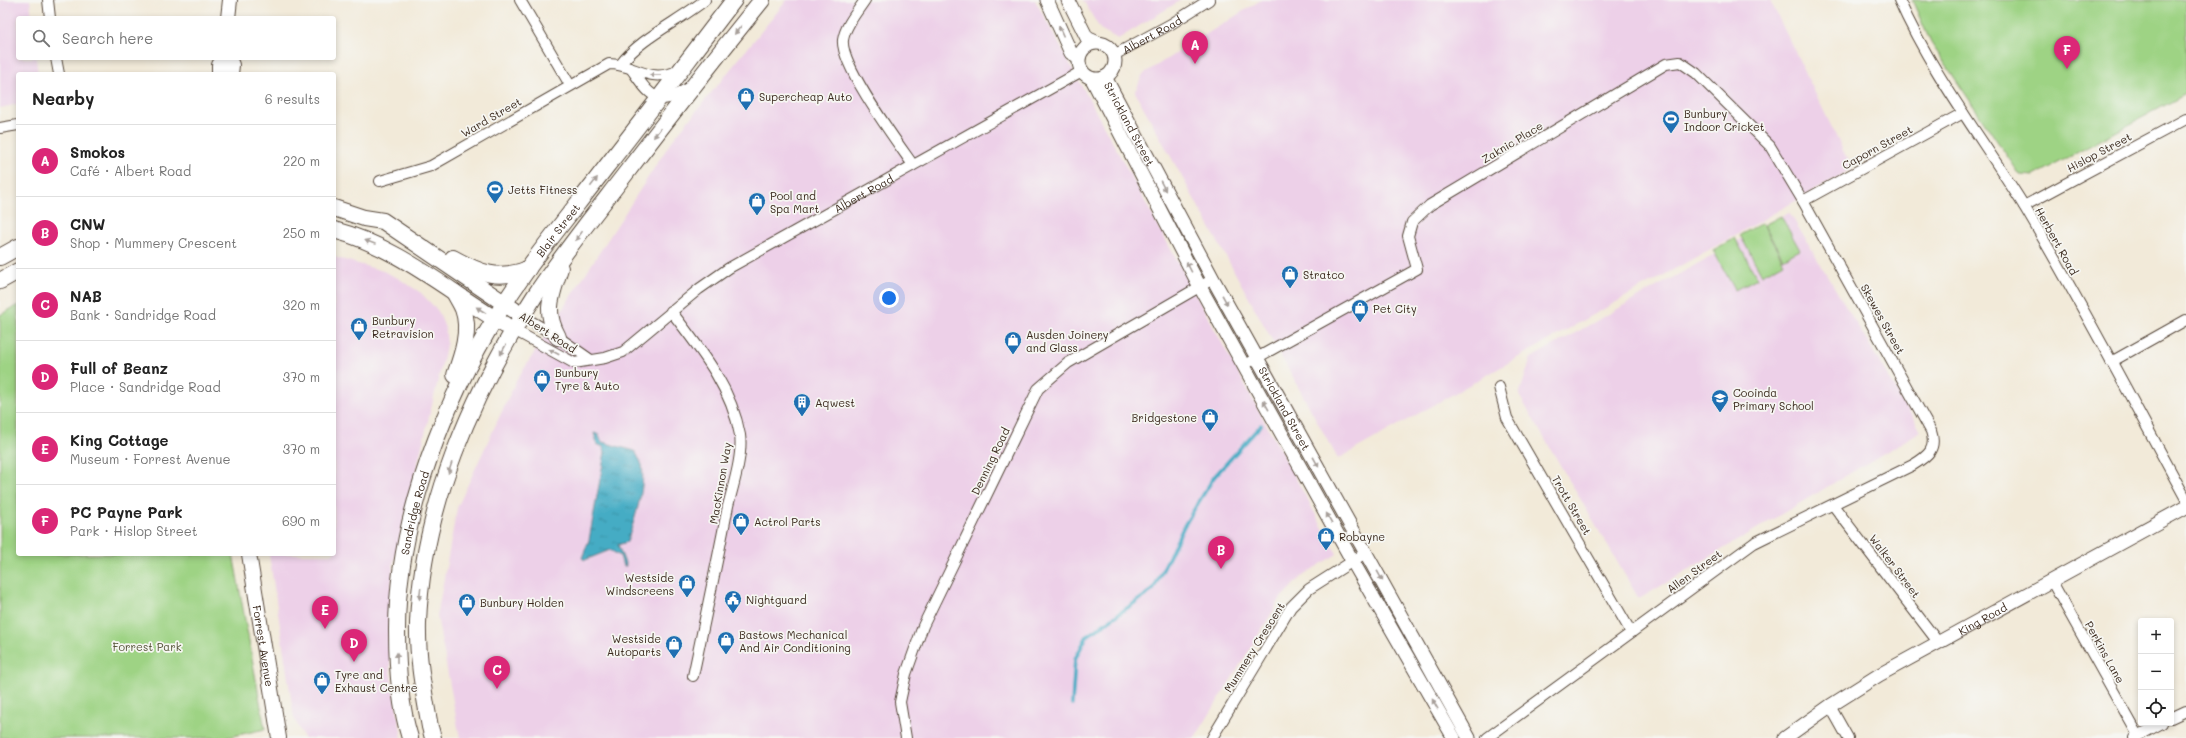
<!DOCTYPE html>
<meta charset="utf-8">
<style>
body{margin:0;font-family:Mali,sans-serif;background:#f6f6f6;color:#222}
.controls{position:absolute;right:12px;bottom:12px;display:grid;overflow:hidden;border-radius:4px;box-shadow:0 2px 6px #0003}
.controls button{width:36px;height:36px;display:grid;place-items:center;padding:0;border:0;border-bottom:1px solid #e0e0e0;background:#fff;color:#222;font:20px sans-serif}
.you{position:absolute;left:889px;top:298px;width:14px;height:14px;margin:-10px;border:3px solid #fff;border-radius:50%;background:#1a73e8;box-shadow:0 0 0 6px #1a73e833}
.badge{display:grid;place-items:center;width:26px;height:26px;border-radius:50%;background:#db2777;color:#fff;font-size:13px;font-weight:700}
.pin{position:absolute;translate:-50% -33px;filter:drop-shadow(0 1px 2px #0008)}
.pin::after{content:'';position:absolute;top:21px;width:14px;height:12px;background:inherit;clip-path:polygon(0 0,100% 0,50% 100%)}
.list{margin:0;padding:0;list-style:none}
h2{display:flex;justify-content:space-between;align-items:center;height:52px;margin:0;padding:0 16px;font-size:17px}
h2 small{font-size:13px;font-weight:400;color:#767676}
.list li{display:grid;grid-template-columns:26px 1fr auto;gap:12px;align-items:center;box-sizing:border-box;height:72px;padding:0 16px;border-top:1px solid #e0e0e0}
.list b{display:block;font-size:15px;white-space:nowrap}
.list p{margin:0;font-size:13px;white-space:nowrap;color:#767676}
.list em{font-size:13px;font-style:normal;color:#767676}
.icon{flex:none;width:22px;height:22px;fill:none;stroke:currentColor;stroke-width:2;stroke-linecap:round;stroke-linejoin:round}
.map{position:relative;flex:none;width:2186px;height:738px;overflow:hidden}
.search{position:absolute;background:#fff;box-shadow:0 2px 6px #0003;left:16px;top:16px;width:320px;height:44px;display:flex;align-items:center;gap:10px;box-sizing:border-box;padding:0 14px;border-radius:4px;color:#767676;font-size:15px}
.panel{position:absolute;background:#fff;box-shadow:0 2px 6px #0003;left:16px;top:72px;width:320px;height:484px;border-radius:4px}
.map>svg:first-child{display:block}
.built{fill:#edd0e8}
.park{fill:#9ed384;stroke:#6c7e51}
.water{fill:url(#water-ripples);stroke:#406b71}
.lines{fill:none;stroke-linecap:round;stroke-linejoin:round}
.stream{stroke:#45acc4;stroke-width:3.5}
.minor-casing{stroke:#56473a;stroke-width:12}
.tertiary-casing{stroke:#56473a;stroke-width:15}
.secondary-casing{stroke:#56473a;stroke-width:16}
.primary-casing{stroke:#56473a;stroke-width:18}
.minor{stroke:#fff;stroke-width:10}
.tertiary{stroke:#fff;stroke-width:13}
.secondary{stroke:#fff;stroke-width:14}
.primary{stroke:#fff;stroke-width:16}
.oneway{fill:#a79f9a}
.labels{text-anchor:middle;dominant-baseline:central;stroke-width:3.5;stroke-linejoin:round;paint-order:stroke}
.street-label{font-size:11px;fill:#3b2a1e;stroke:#f6f6f2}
.poi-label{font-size:11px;fill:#3b2a1e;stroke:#f6f6f2;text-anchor:start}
.park-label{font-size:11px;fill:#545438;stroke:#f6f6f2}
</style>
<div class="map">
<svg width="2186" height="738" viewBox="0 0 2186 738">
<defs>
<pattern id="water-ripples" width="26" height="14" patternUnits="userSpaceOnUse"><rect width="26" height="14" fill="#45acc4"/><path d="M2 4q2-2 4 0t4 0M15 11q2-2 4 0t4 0" fill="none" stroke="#3b8c9f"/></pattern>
</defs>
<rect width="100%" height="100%" fill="#f6f6f2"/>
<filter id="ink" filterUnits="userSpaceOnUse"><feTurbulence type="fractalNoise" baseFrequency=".025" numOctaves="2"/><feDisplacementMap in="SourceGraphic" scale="8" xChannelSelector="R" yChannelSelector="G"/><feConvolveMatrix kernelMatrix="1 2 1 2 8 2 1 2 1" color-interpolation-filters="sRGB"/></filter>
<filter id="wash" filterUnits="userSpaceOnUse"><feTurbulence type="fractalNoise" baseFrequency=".012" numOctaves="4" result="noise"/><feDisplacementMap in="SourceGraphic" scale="16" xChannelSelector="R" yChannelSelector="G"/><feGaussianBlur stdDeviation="0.9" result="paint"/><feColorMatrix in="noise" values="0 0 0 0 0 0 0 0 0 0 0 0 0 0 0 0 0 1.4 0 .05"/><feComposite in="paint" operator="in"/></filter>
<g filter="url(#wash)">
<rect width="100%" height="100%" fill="#f2ead9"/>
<g class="built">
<path d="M0,0h30l2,18h-14v40h18l2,16h-20v30l-18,4z"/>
<path d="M787,0h248l302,554 -35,22 -21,22 -86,140h-735l-23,-122 20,-108 59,-127 155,-239z"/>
<path d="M1083,0h98l-63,39 -18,-10z"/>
<path d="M1261,0h509l82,169 -514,290 -203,-367 8,-18z"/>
<path d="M1789,212l132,219 -282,168 -120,-204 12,-37z"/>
<path d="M334,257l49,14 15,7 23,15 17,18 7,17 2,15 -54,222 -3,43v62l12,68h-98l-10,-20 -25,-164h65z"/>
</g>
<g class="park">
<path d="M1912,0h274v94l-152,82 -14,-1 -89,-132z"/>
<path d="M1781,216l19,34 -17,9 -19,-34z"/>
<path d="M1762,223l22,40 -22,12 -22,-40z"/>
<path d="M1735,238l22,40 -22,12 -22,-40z"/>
<path d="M18,305v249h215l32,175 -41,9h-224v-423z"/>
</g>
<path class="water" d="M594,433l4,1 4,8 33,9c2,4 5,9 7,14 4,22 -8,56 -15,77l-9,3 8,21h-3l-3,-10 -10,-6 -25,10 -3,-2 7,-18 16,-88 -2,-5 -6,-3z"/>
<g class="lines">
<path class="stream" d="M1072,704l3,-45 12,-23 66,-46 31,-64 30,-49 47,-52"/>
</g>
</g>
<g filter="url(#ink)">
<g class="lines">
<g class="minor-casing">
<g id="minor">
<path d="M48,0l2,18"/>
<path d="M520,0l50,85"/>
<path d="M865,0c-8,12 -20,26 -22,40 -3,25 54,102 70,125"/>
<path d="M1899,0c33,74 83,138 125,206 57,96 109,196 162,293"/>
<path id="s1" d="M1114,55l57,-31 38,-24"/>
<path d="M56,58l3,16"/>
<path d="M621,64c18,-25 58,-43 84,-64"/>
<path d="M632,70c8,11 20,33 37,28 7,-2 13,-7 19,-10"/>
<path d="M0,128l18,-3"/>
<path d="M380,181l51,-15 178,-102c27,0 40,21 70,6"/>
<path d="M1803,201l160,-88"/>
<path d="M2024,206l162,-87"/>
<path d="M671,311c29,38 60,75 69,124 3,20 -7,51 -12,71 -11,57 -23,113 -35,170"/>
<path d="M522,316l36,21 33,23"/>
<path id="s2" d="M514,330l60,33 31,-5 18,-6 76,-63 30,-21 353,-197"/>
<path d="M2111,362l75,-42"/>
<path d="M1244,365l173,-96 -9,-33 4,-14 18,-17 236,-141 14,-2 16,11 74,73 33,55 128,230c6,18 -3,25 -18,34l-159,78 -267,195"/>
<path d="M1499,387l8,31 124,214"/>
<path d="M1833,505l105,137"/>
<path d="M2051,580l87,155"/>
<path d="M1830,706l18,32"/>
<path d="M2171,718l15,-7"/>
<path d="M906,738l-6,-36 6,-28 17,-48 115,-237 30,-26 145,-84"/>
<path d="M1212,738l79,-131 18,-18 58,-37"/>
<path d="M2134,738l28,-15"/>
</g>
</g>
<g class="tertiary-casing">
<g id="tertiary">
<path d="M1047,0l24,53 8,4"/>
<path d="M1068,0l19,38 9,4"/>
<circle cx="1097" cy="61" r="18"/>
<path id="s3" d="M1105,77l108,202 256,459"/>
<path d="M1092,79l108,208 153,275 101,176"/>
<path id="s4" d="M1785,738l45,-32 49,-31 307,-168"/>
</g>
</g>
<g class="secondary-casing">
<g id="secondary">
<path d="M228,18l2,-18"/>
<path d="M229,58l3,7 -1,9"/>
<path d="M219,74v-9l4,-7"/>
<path id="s5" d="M249,554l30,184"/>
</g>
</g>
<g class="primary-casing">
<g id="primary">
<path d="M334,208l30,10 19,3 131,89"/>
<path d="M334,230c65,17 115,62 171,95"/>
<path d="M0,257l18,-10"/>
<path d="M453,258c27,15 45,23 75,11"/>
<path d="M0,281l18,-10"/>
<path d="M454,292c3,6 7,12 9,17 8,21 -1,47 -8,66"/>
<path d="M558,337c-15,-27 -6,-42 2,-69"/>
<path id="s6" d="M410,738c-11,-35 -13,-72 -13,-108 0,-124 60,-263 132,-363 25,-34 51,-66 77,-100 43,-55 85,-111 128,-167"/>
<path d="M433,738l-3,-11c-6,-34 -13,-69 -12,-104 4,-115 54,-230 116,-326 27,-41 59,-81 89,-120 46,-60 92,-119 139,-177"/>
</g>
</g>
<use href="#minor" class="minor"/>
<use href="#tertiary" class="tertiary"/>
<use href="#secondary" class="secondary"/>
<use href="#primary" class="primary"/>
</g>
<defs><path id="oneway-solid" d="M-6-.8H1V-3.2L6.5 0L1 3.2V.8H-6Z"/></defs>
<g class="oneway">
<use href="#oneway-solid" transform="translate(738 30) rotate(129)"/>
<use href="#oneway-solid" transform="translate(1061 31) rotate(-114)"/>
<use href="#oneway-solid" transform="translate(655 75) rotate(-180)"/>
<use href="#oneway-solid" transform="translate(657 133) rotate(127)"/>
<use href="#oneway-solid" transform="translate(594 182) rotate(-53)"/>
<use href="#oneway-solid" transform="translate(1163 186) rotate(62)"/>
<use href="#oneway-solid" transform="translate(579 236) rotate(126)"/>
<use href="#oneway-solid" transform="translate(370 242) rotate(-159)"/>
<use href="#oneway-solid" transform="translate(1189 267) rotate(-118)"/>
<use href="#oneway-solid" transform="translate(1225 300) rotate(61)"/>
<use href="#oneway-solid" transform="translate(481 310) rotate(-147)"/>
<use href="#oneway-solid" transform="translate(503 350) rotate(119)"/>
<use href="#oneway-solid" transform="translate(554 352) rotate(-152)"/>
<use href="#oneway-solid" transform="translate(1266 405) rotate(-119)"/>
<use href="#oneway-solid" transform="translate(1316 462) rotate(61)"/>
<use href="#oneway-solid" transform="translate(450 468) rotate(109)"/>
<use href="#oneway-solid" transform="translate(1329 518) rotate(-119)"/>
<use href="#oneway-solid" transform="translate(1380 576) rotate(61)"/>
<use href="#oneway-solid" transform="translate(420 594) rotate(96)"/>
<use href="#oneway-solid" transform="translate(397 658) rotate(-90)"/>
<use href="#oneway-solid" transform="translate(1435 704) rotate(-120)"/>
</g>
</g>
<defs>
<g id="shop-pin" transform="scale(0.9)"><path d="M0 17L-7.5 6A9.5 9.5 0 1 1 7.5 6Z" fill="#1f6fb2" stroke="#f6f6f2"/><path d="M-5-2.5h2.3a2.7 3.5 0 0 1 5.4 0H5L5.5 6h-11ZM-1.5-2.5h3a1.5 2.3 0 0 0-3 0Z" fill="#fff"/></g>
<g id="stadium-pin" transform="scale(0.9)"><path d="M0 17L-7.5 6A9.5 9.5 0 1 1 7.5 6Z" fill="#1f6fb2" stroke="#f6f6f2"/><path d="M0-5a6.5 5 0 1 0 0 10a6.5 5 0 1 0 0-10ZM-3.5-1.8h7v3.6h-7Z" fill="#fff"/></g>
<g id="school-pin" transform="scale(0.9)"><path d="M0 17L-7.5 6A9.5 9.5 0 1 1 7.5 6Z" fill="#1f6fb2" stroke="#f6f6f2"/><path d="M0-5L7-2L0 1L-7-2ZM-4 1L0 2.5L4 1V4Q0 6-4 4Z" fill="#fff"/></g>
<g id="building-pin" transform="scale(0.9)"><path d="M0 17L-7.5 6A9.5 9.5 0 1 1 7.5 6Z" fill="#1f6fb2" stroke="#f6f6f2"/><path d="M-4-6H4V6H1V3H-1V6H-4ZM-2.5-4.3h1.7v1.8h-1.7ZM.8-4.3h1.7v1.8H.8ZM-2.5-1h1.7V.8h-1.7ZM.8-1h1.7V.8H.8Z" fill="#fff"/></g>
<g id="civic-pin" transform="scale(0.9)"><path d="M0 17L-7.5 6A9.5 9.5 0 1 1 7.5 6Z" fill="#1f6fb2" stroke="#f6f6f2"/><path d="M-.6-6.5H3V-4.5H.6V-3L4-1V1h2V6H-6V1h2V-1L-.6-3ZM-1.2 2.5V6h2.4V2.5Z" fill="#fff"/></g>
</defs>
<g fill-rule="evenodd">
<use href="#shop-pin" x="746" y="96"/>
<use href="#stadium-pin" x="1671" y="119"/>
<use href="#stadium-pin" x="495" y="189"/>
<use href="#shop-pin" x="757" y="201"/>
<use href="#shop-pin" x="1290" y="274"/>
<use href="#shop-pin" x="1360" y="308"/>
<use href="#shop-pin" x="359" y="326"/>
<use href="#shop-pin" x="1013" y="340"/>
<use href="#shop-pin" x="542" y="378"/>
<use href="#school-pin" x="1720" y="398"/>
<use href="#building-pin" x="802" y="402"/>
<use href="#shop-pin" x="1210" y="417"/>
<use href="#shop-pin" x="741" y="521"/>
<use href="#shop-pin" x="1326" y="536"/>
<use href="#shop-pin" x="687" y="583"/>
<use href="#civic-pin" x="733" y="599"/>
<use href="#shop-pin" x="467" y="602"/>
<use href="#shop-pin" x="726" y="640"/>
<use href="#shop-pin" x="674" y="644"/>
<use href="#shop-pin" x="322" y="680"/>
</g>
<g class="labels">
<g class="street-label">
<text stroke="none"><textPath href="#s1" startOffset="43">Albert Road</textPath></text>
<text transform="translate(491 117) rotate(-30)">Ward Street</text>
<text stroke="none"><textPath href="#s3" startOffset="53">Strickland Street</textPath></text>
<text transform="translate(1512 142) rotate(-31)">Zaknic Place</text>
<text transform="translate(1877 147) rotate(-29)">Caporn Street</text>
<text transform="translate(2099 152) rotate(-28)">Hislop Street</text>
<text stroke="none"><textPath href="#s2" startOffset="408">Albert Road</textPath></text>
<text stroke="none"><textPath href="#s6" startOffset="548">Blair Street</textPath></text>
<text transform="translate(2057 241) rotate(61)">Herbert Road</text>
<text transform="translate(1883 319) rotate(61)">Skewes Street</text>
<text transform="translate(548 332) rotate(33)">Albert Road</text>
<text stroke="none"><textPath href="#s3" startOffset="377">Strickland Street</textPath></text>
<text transform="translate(990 461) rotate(-64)">Denning Road</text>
<text transform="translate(720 483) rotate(-80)">MacKinnon Way</text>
<text transform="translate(1572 505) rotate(60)">Trott Street</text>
<text stroke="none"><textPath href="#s6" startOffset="228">Sandridge Road</textPath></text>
<text transform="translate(1895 566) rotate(53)">Walker Street</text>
<text transform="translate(1694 571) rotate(-36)">Allen Street</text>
<text stroke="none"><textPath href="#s4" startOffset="231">King Road</textPath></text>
<text stroke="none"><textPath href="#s5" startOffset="93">Forrest Avenue</textPath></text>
<text transform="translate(1254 647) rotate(-58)">Mummery Crescent</text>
<text transform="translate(2105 652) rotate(61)">Perkins Lane</text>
</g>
<g class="poi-label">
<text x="759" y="96">Supercheap Auto</text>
<text x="1684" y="113">Bunbury<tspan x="1684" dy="13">Indoor Cricket</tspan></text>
<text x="508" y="189">Jetts Fitness</text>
<text x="770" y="195">Pool and<tspan x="770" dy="13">Spa Mart</tspan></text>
<text x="1303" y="274">Stratco</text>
<text x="1373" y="308">Pet City</text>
<text x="372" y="320">Bunbury<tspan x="372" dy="13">Retravision</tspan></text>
<text x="1026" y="334">Ausden Joinery<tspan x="1026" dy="13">and Glass</tspan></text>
<text x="555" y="372">Bunbury<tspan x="555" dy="13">Tyre &amp; Auto</tspan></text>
<text x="1733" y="392">Cooinda<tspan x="1733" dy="13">Primary School</tspan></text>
<text x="815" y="402">Aqwest</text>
<text x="1197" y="417" text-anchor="end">Bridgestone</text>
<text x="754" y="521">Actrol Parts</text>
<text x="1339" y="536">Robayne</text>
<text x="674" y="577" text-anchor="end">Westside<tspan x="674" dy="13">Windscreens</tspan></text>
<text x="746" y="599">Nightguard</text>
<text x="480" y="602">Bunbury Holden</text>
<text x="739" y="634">Bastows Mechanical<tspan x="739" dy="13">And Air Conditioning</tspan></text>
<text x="661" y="638" text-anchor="end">Westside<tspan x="661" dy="13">Autoparts</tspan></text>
<text x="335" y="674">Tyre and<tspan x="335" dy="13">Exhaust Centre</tspan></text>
</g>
<g class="park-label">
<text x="147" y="646">Forrest Park</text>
</g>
</g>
</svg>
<div class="controls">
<button>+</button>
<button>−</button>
<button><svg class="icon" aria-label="locate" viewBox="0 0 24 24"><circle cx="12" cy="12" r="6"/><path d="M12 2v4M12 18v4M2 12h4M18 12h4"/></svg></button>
</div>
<div class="you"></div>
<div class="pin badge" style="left:1195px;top:64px">A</div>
<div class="pin badge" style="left:1221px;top:569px">B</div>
<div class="pin badge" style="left:497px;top:689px">C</div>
<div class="pin badge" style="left:354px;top:662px">D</div>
<div class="pin badge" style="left:325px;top:629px">E</div>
<div class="pin badge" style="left:2067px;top:69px">F</div>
<div class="search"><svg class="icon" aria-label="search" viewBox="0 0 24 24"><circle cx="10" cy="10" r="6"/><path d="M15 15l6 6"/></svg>Search here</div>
<section class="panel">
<h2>Nearby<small>6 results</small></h2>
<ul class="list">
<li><span class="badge">A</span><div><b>Smokos</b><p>Café · Albert Road</p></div><em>220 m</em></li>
<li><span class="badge">B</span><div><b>CNW</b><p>Shop · Mummery Crescent</p></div><em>250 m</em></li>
<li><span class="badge">C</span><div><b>NAB</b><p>Bank · Sandridge Road</p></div><em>320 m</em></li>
<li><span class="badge">D</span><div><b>Full of Beanz</b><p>Place · Sandridge Road</p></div><em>370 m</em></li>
<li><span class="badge">E</span><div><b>King Cottage</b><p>Museum · Forrest Avenue</p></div><em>370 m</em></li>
<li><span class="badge">F</span><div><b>PC Payne Park</b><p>Park · Hislop Street</p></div><em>690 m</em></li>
</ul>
</section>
</div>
